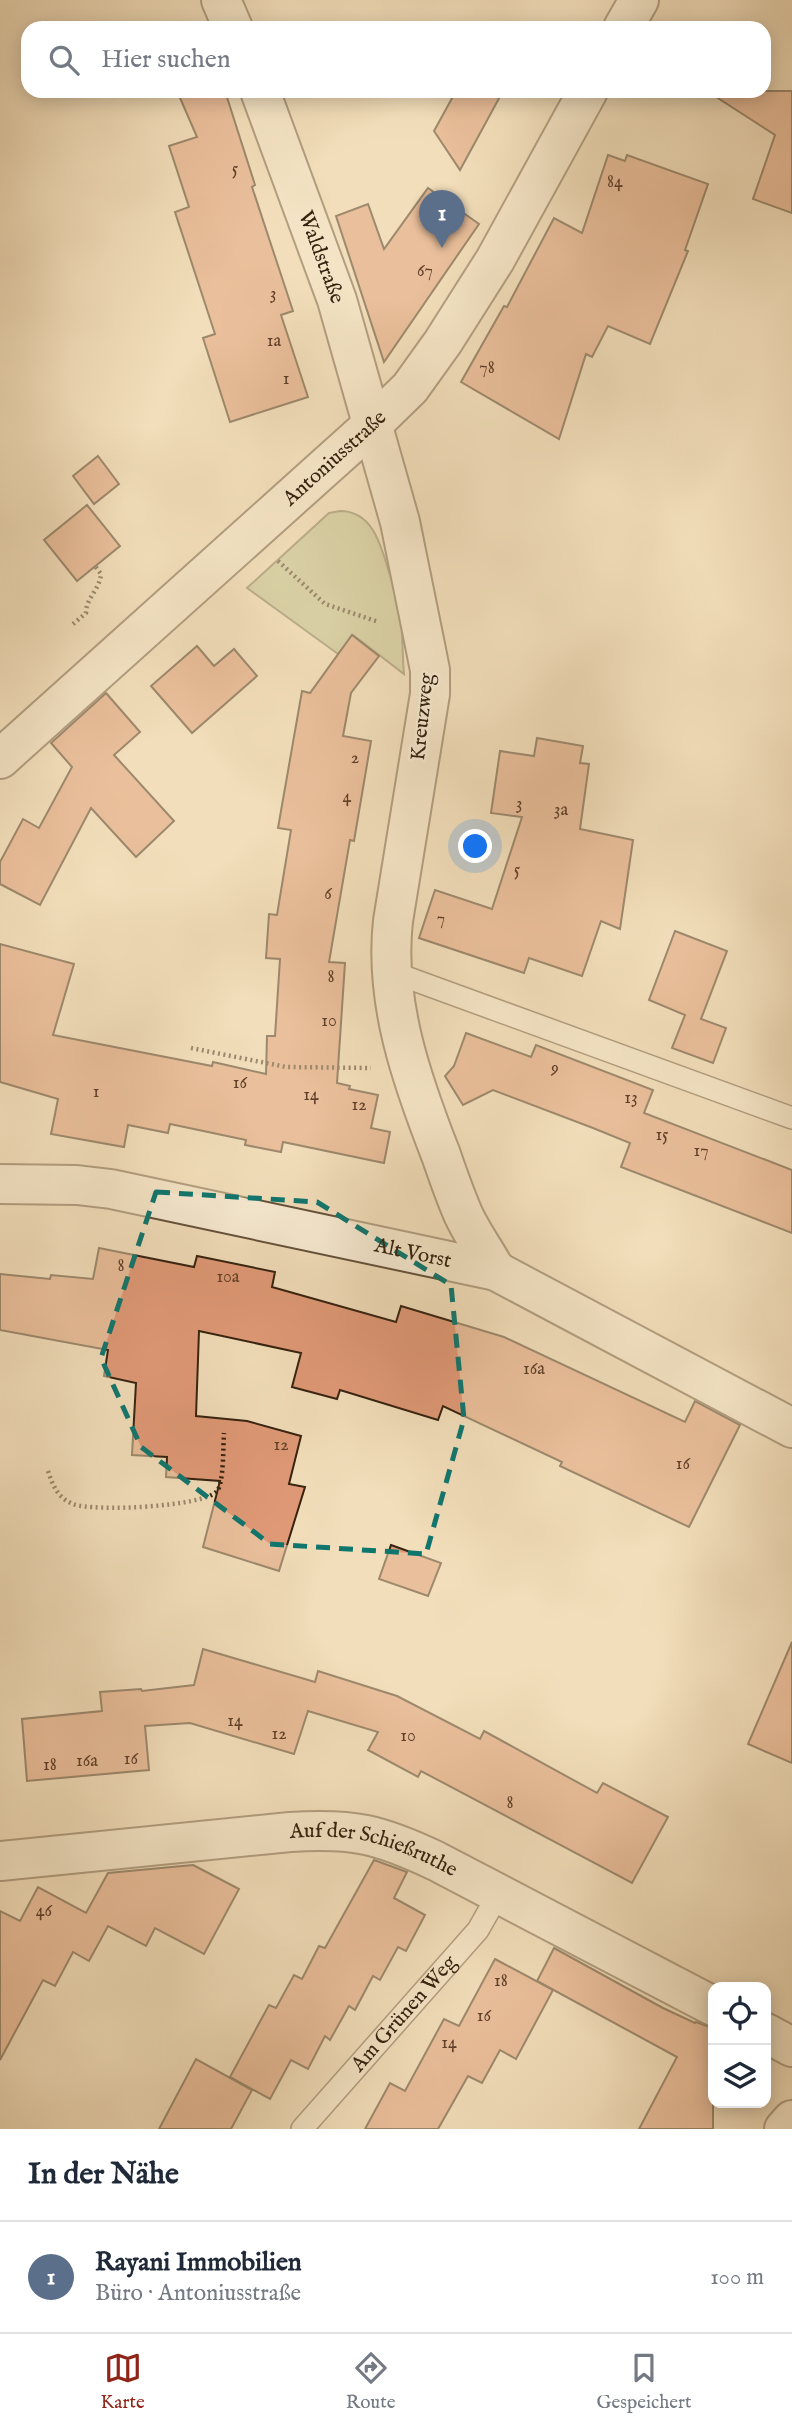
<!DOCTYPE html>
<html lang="de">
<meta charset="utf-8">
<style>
body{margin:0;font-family:"IM FELL English",serif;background:#f6f6f7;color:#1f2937}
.controls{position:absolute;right:21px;bottom:21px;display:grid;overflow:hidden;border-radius:14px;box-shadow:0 4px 18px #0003}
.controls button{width:63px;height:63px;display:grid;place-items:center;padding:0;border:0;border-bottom:2px solid #e0e1e3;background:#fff;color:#1f2937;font:35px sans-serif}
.you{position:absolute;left:476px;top:847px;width:24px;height:24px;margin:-18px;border:5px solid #fff;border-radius:50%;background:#1a73e8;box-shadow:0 0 0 10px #1a73e833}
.badge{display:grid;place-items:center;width:46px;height:46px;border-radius:50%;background:#8f2418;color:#fff;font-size:23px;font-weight:700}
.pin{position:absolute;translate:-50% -58px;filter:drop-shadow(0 2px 4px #0008)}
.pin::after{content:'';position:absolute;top:37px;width:24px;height:21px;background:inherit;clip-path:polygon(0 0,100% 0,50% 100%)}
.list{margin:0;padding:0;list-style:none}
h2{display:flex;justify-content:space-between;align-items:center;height:91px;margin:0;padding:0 28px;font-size:30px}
h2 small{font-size:23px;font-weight:400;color:#747a83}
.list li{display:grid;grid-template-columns:46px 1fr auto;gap:21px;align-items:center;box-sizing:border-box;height:112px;padding:0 28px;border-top:2px solid #e0e1e3}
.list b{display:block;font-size:26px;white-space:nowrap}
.list p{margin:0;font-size:23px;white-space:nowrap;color:#747a83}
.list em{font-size:23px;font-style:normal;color:#747a83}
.icon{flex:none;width:38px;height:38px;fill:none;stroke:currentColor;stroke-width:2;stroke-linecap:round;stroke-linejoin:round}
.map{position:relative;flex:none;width:792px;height:2129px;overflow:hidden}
.search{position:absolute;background:#fff;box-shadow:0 4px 18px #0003;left:21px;right:21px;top:21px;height:77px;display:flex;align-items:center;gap:18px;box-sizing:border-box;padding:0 24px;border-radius:21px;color:#747a83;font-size:26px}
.sheet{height:203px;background:#fff}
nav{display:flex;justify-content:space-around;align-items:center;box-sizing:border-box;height:98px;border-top:2px solid #e0e1e3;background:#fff;font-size:19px;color:#747a83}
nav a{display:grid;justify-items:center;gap:4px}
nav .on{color:#8f2418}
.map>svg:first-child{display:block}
.green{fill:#bcc18f;stroke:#787250;stroke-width:2}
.building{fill:#e09976;stroke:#352210;stroke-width:2}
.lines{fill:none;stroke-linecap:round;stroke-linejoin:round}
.service-casing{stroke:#64513a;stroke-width:24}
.minor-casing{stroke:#64513a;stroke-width:42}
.tertiary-casing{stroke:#64513a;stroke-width:42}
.path{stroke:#352210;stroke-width:4.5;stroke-dasharray:2 3.5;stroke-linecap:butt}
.service{stroke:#f7ead2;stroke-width:21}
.minor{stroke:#f7ead2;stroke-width:38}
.tertiary{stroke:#f7ead2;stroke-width:38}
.marked{fill:none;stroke:#0f766e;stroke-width:5;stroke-dasharray:14 9;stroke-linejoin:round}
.labels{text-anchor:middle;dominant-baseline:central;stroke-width:5;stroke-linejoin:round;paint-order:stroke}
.number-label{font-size:18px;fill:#60402a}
.street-label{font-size:21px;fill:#352210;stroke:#f7ead2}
</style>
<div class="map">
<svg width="792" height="2129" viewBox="0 0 792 2129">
<rect width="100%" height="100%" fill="#f2deba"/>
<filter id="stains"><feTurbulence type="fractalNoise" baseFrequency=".00286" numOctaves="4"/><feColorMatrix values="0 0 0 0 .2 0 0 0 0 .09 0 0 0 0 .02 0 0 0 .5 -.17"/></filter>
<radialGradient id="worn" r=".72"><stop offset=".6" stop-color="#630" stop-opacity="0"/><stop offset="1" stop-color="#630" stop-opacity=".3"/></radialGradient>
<path class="green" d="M340,511c33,0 41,35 49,61 4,12 9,25 11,37 3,21 2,43 4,65l-51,-39 -15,19 -91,-66 82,-75z"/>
<g class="building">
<path d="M177,91h48l30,94 -3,2 41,124 -12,4 27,82 -78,25 -27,-84 12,-4 -40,-122 14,-5 -20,-61 28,-9z"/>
<path d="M456,91h47l-43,79 -26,-39z"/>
<path d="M707,91h85v122l-39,-14 22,-64z"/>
<path d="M608,155l17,6 2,-6 81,29 -23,66 3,1 -38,93 -42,-18 -16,31 -6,-3 -27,85 -98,-57 43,-76 3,1 47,-89 28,15z"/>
<path d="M428,188l51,36 -95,138 -48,-146 32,-12 16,45z"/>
<path d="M98,456l21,28 -25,20 -21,-28z"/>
<path d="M87,505l33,41 -43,35 -33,-41z"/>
<path d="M352,635l27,21 -28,37 -8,43 28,5 -17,100 -4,-1 -21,122 16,1 -8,120 13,3 -1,3 29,6 -7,33 19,4 -6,31 -101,-21 -2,10 -36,-7 1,-5 -76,-16 -2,9 -40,-8 -4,22 -73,-13 7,-35 -58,-17v-138l74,20 -21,71 159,31 1,-4 53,12 1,-38h8l5,-77 -14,-1 3,-44 8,1 14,-85 -13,-2 24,-137 8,2z"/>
<path d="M197,646l17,20 20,-17 23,27 -65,57 -41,-47z"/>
<path d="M106,693l34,39 -26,23 60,66 -38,36 -45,-49 -51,97 -40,-21v-22l23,-43 16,9 33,-61 -21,-24z"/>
<path d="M537,738l46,8 -3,17 9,1 -9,65 53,11 -13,89 -19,-8 -19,55 -53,-18 -5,15 -105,-35 16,-48 57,19 30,-92 -31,-4 9,-62 34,5z"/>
<path d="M675,931l52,20 -26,68 25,9 -13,35 -41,-15 13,-33 -36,-15z"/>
<path d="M466,1033l65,24 5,-12 117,45 -9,23 148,57v63l-171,-66 9,-24 -37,-15 -100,-38 -30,15 -18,-29 9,-10z"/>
<path d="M99,1248l95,19 3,-11 78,16 -3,15 124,35 5,-16 103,31 181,85 10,-21 45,24 -51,102 -129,-61 2,-4 -119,-56 -5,14 -98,-30 -3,9 -45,-12 9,-34 -102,-22 -3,85 51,5 54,15 -12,48 16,3 -26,84 -76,-24 17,-66 -54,-4 1,-20 -35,-2 4,-72 -32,-7 4,-26 -108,-20v-56l50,5 1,-4 42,4z"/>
<path d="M391,1545l50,18 -13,33 -49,-17z"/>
<path d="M792,1642v121l-44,-19z"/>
<path d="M203,1649l112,33 3,-11 79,25 83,43 4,-8 113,62 6,-10 65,34 -36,66 -211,-112 -3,6 -50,-27 10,-18 -70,-21 -14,43 -104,-31 -45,3 4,44 -122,11 -5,-62 80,-8 -2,-19 41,-3 1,2 52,-6z"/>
<path d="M374,1860l33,12 -13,26 31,17 -19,36 -8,-4 -18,33 -7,-4 -18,34 -6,-4 -19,34 -5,-4 -17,33 -17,-9 -21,39 -40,-22 39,-72 7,3 18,-33 8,4 17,-33 6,2z"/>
<path d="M193,1865l46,24 -35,65 -49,-26 -9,18 -38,-20 -19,35 -16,-9 -18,34 -12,-6 -43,80v-149l20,10 18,-34 48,26 22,-40z"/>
<path d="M554,1948l109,60 32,15 1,-1 17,6v101h-74l38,-72 -140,-76z"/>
<path d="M495,1959l58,31 -37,69 -16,-9 -18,33 -14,-7 -30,53h-73l25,-46 15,8 39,-72 15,7z"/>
<path d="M196,2059l56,31 -21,39h-72z"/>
</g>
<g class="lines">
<g class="service-casing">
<g id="service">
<path d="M392,972l400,146"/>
<path id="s1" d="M302,2129l176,-199 21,-37"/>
</g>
</g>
<g class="minor-casing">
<g id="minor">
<path d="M221,0l12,28"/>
<path id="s2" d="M260,91l77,209 63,222 25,123 5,25v24l-37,227c-9,81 19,160 48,234 7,20 14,41 23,61 9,19 22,37 32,55"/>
<path id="s3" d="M0,1184l77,1 34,4 385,82 296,157"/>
<path id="s4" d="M0,1861l290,-29c64,-4 89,2 146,29l277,145"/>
<path d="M766,2033l26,14"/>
<path d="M784,2129l8,-9"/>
</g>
</g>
<g class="tertiary-casing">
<g id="tertiary">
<path d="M623,28l16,-28"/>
<path id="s5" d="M0,759l372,-334 38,-37 33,-46 52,-82 93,-169"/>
</g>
</g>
<g class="path">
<path d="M278,561l47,43 54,18"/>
<path d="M73,624l13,-11c0,-15 14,-24 15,-39l-6,-8"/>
<path d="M191,1048l95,19 85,1"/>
<path d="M48,1471c5,15 10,27 25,33 20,8 131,3 144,-13 7,-8 6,-45 7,-58"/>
</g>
<use href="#service" class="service"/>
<use href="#minor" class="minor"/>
<use href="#tertiary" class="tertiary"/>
</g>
<path d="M0 0H792V2129H0ZM156,1192l161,10 134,83 13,134 -38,135 -156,-10 -129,-97 -40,-89z" fill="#f2deba" fill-opacity=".55" fill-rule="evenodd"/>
<path class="marked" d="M156,1192l161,10 134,83 13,134 -38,135 -156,-10 -129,-97 -40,-89z"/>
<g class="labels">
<g class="number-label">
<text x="235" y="169">5</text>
<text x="615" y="182">84</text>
<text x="425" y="271">67</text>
<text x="273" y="294">3</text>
<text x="274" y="341">1a</text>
<text x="487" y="368">78</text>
<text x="286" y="379">1</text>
<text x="355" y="758">2</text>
<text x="347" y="797">4</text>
<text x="519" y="804">3</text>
<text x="561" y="810">3a</text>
<text x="517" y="870">5</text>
<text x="328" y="894">6</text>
<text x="441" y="919">7</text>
<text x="331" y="977">8</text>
<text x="329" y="1021">10</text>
<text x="555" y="1068">9</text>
<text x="240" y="1083">16</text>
<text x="96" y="1092">1</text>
<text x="311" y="1095">14</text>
<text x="631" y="1098">13</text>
<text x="359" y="1105">12</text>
<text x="662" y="1135">15</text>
<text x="701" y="1151">17</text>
<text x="121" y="1266">8</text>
<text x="228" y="1277">10a</text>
<text x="534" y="1369">16a</text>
<text x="281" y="1445">12</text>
<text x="683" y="1464">16</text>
<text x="235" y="1721">14</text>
<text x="279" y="1734">12</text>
<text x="408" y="1736">10</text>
<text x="131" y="1759">16</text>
<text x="87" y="1761">16a</text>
<text x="50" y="1765">18</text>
<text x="510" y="1803">8</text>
<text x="44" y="1911">46</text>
<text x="501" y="1981">18</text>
<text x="484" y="2016">16</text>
<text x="449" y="2043">14</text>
</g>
<g class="street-label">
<text stroke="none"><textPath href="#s2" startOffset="177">Waldstraße</textPath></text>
<text stroke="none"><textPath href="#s5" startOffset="450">Antoniusstraße</textPath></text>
<text transform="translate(423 717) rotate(-84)">Kreuzweg</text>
<text stroke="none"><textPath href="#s3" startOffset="420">Alt Vorst</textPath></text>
<text stroke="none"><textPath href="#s4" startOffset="378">Auf der Schießruthe</textPath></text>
<text stroke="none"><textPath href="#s1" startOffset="154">Am Grünen Weg</textPath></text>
</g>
</g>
<rect width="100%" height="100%" filter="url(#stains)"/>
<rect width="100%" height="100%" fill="url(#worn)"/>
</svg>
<div class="controls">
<button><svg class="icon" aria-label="locate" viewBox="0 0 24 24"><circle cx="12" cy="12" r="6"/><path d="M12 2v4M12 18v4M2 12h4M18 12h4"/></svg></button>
<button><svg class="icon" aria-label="layers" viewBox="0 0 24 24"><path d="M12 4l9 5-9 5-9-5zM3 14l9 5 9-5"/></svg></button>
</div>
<div class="you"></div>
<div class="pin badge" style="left:442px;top:248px;background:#5c6f8a">1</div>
<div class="search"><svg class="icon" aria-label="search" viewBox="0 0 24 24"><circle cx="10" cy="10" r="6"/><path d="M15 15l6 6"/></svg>Hier suchen</div>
</div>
<section class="sheet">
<h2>In der Nähe<small></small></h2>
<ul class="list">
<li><span class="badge" style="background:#5c6f8a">1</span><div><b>Rayani Immobilien</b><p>Büro · Antoniusstraße</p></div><em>100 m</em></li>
</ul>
</section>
<nav>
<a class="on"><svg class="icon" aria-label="map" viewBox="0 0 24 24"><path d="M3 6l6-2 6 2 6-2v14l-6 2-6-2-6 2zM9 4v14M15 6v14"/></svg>Karte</a>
<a><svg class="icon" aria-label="directions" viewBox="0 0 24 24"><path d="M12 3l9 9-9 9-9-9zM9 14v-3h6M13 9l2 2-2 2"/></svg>Route</a>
<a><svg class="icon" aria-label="saved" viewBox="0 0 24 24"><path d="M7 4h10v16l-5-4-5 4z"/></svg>Gespeichert</a>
</nav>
